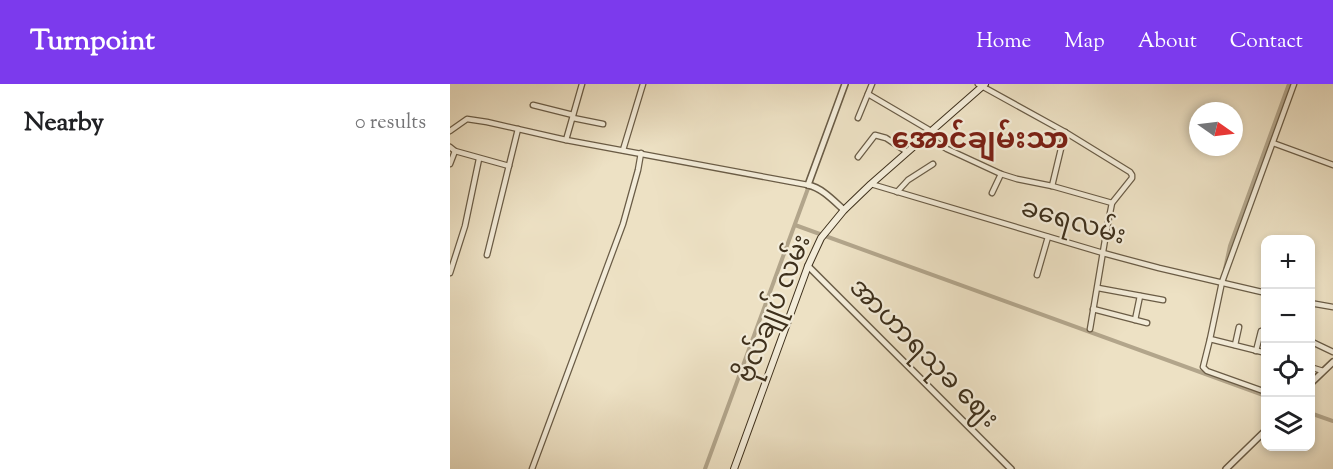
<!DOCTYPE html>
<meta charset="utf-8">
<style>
body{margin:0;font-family:"Sorts Mill Goudy","Noto Sans Myanmar",serif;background:#f6f6f6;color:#202124}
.controls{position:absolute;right:18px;bottom:18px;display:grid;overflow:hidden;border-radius:12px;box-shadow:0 3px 9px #0003}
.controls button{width:54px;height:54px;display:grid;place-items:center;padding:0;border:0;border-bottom:2px solid #e0e0e0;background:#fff;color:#202124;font:30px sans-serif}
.compass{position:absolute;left:739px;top:18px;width:54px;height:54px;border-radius:50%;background:#fff;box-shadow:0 3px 9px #0003;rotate:104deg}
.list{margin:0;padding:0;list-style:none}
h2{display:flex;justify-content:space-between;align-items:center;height:78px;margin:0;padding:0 24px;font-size:26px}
h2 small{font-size:20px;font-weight:400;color:#757577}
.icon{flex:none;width:33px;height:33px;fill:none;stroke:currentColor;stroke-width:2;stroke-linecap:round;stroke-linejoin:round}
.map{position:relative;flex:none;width:883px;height:385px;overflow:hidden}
header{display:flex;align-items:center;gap:36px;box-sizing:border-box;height:84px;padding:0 30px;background:#7c3aed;color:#fff}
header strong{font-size:28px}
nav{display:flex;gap:33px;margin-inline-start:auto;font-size:21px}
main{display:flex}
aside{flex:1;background:#fff}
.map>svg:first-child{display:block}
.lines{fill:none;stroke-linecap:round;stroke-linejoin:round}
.canal{stroke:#b2a58b;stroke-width:4}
.minor-casing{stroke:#6a5c46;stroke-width:7}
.tertiary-casing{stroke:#6a5c46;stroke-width:8}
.secondary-casing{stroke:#3e301c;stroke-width:8}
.minor{stroke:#f3ecd9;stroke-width:4.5}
.tertiary{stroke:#f3ecd9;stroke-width:5}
.secondary{stroke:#f3ecd9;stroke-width:6}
.labels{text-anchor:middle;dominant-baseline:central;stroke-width:4.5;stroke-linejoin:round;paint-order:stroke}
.street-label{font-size:26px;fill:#3e301c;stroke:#f3ecd9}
.quarter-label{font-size:28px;font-weight:bold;fill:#7a1f14;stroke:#f3ecd9}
</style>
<header>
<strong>Turnpoint</strong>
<nav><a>Home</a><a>Map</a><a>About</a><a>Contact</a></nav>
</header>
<main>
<aside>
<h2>Nearby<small>0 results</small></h2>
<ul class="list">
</ul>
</aside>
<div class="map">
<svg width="883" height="385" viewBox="0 0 883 385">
<rect width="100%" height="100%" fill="#ede1c4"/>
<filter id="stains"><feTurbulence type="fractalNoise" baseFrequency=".00333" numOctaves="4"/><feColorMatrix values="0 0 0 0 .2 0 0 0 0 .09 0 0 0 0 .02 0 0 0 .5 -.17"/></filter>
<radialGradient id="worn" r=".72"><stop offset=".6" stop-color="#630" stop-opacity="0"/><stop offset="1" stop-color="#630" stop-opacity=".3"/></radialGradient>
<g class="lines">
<g class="canal">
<path d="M345,141l471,171"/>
<path d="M775,185l5,-23 59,-162"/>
<path d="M860,329l23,8"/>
<path d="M255,385l105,-286"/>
</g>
<g class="minor-casing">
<g id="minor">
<path d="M528,0l87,48 65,40 2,3v3l-20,25 -5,25 -17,101"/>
<path d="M418,10l63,37"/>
<path d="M83,21l40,10"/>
<path d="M123,34l30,6"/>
<path d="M408,34l14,-34"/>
<path d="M0,47l17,-12 20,3 79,18 242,45"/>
<path d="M476,52l21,13 54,25 16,5 35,7 60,17"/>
<path d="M116,56l16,-56"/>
<path d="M823,59l60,22"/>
<path d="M0,63l5,4 54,15"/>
<path d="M173,66l20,-66"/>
<path d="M408,73l17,-22 11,3 21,14"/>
<path d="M0,80l5,-13"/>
<path d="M421,100l232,69 56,15 107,25"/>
<path d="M602,102l13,-54"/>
<path d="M447,108l11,-12 25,-16"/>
<path d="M542,109l9,-19"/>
<path d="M37,171l31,-126"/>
<path d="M0,189l15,-47 14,-67"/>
<path d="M587,191l11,-38"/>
<path d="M648,204l65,12"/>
<path d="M860,219l23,4"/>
<path d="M643,225l54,14"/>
<path d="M685,236l5,-24"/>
<path d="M760,255l56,14"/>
<path d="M860,257l23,11"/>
<path d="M785,261l4,-18"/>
<path d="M806,267l5,-20"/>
<path d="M860,283l13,4"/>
<path d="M816,308l-59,-21 -4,-4 7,-28 12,-57 72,-198"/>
<path d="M82,385l91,-245 15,-54 3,-17"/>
</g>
</g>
<g class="tertiary-casing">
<g id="tertiary">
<path d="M358,101l37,-101"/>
<path d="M358,101c14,3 25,15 36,25"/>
<path d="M358,182l203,203"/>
<path d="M860,300l23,-22"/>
<path d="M776,385l40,-39"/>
</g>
</g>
<g class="secondary-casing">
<path id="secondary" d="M284,385l74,-203 13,-28 23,-28 27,-26 114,-100"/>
</g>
<use href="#minor" class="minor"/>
<use href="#tertiary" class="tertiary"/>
<use href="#secondary" class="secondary"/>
</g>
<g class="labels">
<g class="street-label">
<text transform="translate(623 139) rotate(16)">ခရေလမ်း</text>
<text transform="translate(325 225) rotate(-68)">ဗိုလ်ချုပ် လမ်း</text>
<text transform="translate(473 270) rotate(45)">အာဟာရသုခ ဈေး</text>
</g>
<g class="quarter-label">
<text x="530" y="57">အောင်ချမ်းသာ</text>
</g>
</g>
<rect width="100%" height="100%" filter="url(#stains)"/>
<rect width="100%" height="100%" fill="url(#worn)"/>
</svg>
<div class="controls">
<button>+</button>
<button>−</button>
<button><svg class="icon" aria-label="locate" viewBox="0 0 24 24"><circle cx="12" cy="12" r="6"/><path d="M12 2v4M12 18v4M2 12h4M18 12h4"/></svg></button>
<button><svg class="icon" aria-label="layers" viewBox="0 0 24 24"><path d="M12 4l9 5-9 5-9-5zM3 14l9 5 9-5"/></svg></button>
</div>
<svg class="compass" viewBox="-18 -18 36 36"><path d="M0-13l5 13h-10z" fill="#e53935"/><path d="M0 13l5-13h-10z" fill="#757577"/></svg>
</div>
</main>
